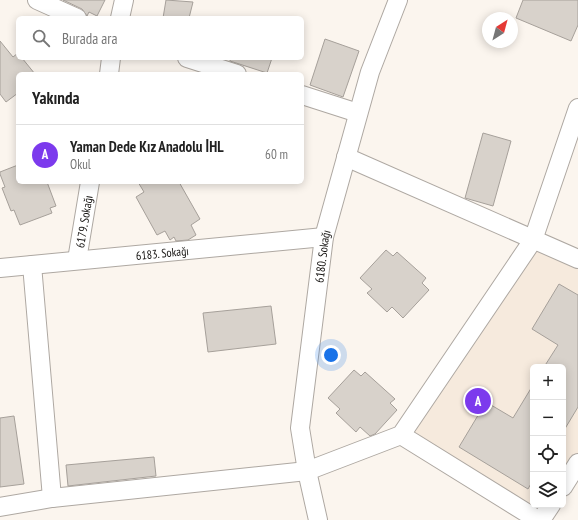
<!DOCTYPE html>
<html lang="tr">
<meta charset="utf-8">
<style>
body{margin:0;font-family:"PT Sans Narrow",sans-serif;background:#f6f6f6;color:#222}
.controls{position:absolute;right:12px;bottom:12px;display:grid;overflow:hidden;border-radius:6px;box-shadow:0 2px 10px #0003}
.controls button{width:36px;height:36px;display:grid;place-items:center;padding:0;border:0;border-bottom:1px solid #e0e0e0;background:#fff;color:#222;font:20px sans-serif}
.compass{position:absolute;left:482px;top:12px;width:36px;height:36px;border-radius:50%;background:#fff;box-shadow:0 2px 10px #0003;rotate:36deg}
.you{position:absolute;left:331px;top:355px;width:14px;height:14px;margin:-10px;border:3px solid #fff;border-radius:50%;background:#1a73e8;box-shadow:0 0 0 6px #1a73e833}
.badge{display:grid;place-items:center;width:26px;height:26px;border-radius:50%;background:#7c3aed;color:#fff;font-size:13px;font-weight:700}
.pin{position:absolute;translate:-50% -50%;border:2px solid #fff;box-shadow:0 1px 4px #0006}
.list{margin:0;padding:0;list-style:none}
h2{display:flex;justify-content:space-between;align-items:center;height:52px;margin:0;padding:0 16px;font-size:17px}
h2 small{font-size:13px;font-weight:400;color:#767676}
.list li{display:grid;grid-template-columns:26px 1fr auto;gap:12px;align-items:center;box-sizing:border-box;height:60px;padding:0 16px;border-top:1px solid #e0e0e0}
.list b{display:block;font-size:15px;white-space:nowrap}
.list p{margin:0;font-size:13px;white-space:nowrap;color:#767676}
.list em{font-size:13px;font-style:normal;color:#767676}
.icon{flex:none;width:22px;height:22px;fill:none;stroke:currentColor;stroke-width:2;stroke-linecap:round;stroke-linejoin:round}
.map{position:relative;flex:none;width:578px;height:520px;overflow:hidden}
.search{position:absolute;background:#fff;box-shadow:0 2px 10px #0003;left:16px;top:16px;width:288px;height:44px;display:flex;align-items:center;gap:10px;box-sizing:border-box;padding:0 14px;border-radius:6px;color:#767676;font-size:15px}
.panel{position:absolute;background:#fff;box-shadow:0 2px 10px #0003;left:16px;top:72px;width:288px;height:112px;border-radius:6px}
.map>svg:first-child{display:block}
.built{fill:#f6eadd}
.building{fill:#d8d2cb;stroke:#a6a09a}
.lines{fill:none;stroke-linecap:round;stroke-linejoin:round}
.minor-casing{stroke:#aea8a2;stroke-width:20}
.minor{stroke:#fff;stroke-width:18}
.labels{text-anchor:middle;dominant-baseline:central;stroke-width:3;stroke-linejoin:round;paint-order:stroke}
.street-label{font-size:12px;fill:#151311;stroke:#fff}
</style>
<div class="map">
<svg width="578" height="520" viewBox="0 0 578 520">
<rect width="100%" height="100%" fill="#fbf5ee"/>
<path class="built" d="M533,240l45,19v204l-15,24v-120h-30v138h18l-10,15 -140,-85z"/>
<g class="building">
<path d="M63,0h42l-8,16 -8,-4 -2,4 -5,-7z"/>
<path d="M166,0l27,2 -4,16h-26z"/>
<path d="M523,0h55v25l-7,16 -55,-23z"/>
<path d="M325,39l34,12 -16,46 -33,-12z"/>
<path d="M0,41l13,16 5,-4v5h4l13,16h-17v19l-12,9 -6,-8z"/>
<path d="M230,58h42l-5,15 -37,-12z"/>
<path d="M483,133l28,8 -18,65 -28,-8z"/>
<path d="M18,165v17h29l9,24 -6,2 2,5 -32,12 -6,-15 -3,1 -9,-23 3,-1 -5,-13v-2z"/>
<path d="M138,182h41l21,37 -9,6 5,10 -8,5 -12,1 -2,-4 -4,3 -5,-9 -8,4 -21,-38 8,-5z"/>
<path d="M386,250l7,6 4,-4 29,26 -4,5 7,7 -26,28 -11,-11 -5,5 -20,-19 5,-4 -12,-11z"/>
<path d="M559,284l19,11v112l-15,25v-65h-19l14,-22 -26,-16z"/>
<path d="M271,306l5,38 -68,8 -5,-39z"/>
<path d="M354,370l7,6 4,-4 30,27 -5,4 7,7 -22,24 -5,2 -10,-9 -4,5 -20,-19 4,-4 -12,-11z"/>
<path d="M533,385v95l-5,9 -69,-42 27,-45 27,16z"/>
<path d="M14,416l10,68 -24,3v-69z"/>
<path d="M154,457l2,19 -88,10 -2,-21z"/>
</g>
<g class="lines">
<g class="minor-casing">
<g id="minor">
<path d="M37,0l40,18"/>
<path d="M120,18l4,-18"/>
<path d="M187,58l50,16"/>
<path d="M109,74l2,-16"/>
<path d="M302,95l56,18"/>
<path d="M346,157l232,102"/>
<path id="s1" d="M77,260l13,-78"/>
<path d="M32,265l20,233"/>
<path id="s2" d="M0,268l324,-31"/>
<path d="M401,435l137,85"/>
<path d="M563,487l15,-24"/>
<path d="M0,507l52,-9 255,-27 94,-36 132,-195 45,-132"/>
<path id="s3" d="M318,520l-11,-49 -7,-43 24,-191 46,-165 28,-72"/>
<path d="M541,520l10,-15"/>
</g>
</g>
<use href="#minor" class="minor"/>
</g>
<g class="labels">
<g class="street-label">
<text stroke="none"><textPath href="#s1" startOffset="39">6179. Sokağı</textPath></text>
<text stroke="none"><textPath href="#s2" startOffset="163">6183. Sokağı</textPath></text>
<text stroke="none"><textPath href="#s3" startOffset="267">6180. Sokağı</textPath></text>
</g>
</g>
</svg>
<div class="controls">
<button>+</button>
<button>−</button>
<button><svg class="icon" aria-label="locate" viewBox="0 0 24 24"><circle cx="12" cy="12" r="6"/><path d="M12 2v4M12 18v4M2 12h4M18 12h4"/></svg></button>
<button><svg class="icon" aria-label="layers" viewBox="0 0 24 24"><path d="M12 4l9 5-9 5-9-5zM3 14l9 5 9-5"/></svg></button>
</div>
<svg class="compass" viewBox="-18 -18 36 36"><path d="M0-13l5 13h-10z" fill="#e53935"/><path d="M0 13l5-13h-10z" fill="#767676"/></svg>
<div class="you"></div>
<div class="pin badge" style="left:478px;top:401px">A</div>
<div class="search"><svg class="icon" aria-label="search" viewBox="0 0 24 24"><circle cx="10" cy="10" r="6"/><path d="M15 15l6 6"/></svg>Burada ara</div>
<section class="panel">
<h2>Yakında<small></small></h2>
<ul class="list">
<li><span class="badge">A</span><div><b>Yaman Dede Kız Anadolu İHL</b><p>Okul</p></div><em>60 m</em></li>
</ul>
</section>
</div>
